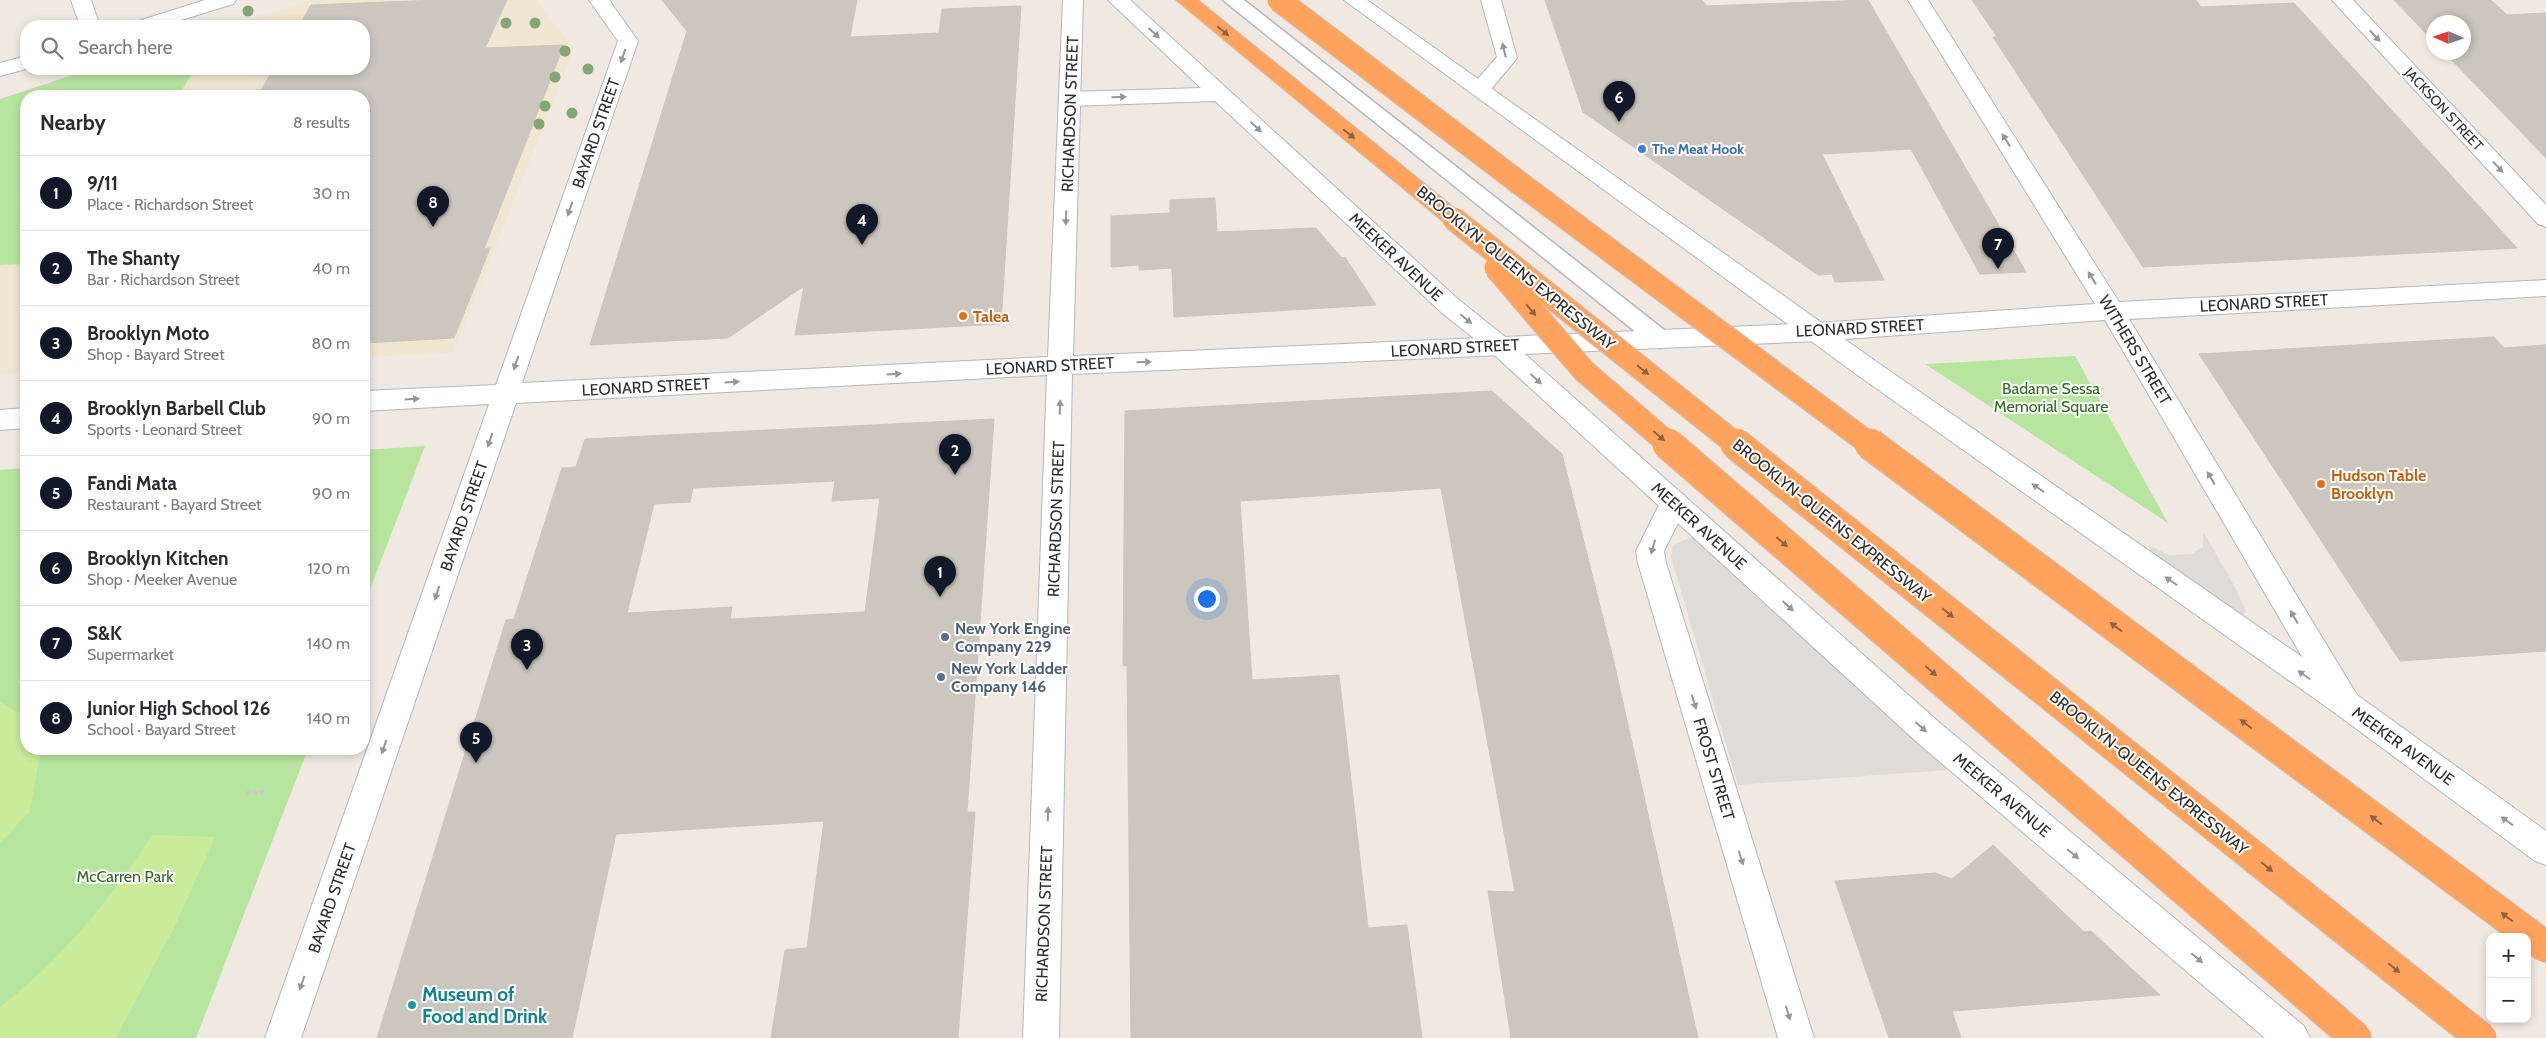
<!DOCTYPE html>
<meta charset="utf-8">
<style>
body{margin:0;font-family:Cabin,sans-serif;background:#f7f7f7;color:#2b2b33}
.controls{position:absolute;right:15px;bottom:15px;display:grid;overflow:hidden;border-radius:10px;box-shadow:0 2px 8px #0003}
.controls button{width:45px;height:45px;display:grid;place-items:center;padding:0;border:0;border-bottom:1px solid #e1e1e2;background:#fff;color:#2b2b33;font:25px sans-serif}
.compass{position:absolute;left:2426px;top:15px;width:45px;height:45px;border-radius:50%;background:#fff;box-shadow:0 2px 8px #0003;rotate:273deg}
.you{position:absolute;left:1206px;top:598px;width:18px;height:18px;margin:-12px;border:4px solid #fff;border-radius:50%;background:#1a73e8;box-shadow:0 0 0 8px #1a73e833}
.badge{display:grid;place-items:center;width:32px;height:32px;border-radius:50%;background:#111827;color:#fff;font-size:16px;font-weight:700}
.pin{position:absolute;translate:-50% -41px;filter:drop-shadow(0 1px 2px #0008)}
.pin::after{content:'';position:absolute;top:26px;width:18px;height:15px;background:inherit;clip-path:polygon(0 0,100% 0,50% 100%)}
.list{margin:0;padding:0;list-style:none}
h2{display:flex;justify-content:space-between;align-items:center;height:65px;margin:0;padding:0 20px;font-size:21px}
h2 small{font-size:16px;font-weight:400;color:#7c7c81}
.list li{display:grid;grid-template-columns:32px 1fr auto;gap:15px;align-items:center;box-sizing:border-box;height:75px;padding:0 20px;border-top:1px solid #e1e1e2}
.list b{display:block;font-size:19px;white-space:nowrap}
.list p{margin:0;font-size:16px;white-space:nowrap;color:#7c7c81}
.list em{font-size:16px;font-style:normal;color:#7c7c81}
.icon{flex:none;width:28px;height:28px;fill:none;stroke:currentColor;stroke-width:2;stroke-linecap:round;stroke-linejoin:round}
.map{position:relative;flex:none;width:2546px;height:1038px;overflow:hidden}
.search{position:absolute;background:#fff;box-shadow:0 2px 8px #0003;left:20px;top:20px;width:350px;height:55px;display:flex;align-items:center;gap:12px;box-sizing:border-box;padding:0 18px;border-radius:20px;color:#7c7c81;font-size:19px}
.panel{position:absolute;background:#fff;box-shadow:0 2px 8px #0003;left:20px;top:90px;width:350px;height:665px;border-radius:20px}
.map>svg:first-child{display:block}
.education{fill:#f0e6d1}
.green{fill:#b6e59e}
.pitch{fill:#c9ec9a}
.plaza{fill:#dfdcd8}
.building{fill:#cbc7bf;stroke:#cbc5ba;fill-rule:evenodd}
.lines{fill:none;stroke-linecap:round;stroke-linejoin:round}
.service-casing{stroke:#b4b7c1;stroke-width:3}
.minor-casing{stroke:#b4b7c1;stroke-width:2}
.secondary-casing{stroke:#b4b7c1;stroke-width:2}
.motorway-casing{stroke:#c9c9c9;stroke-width:2}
.path{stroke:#c9c9c9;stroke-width:4;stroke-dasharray:4.5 2.5;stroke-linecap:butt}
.service{fill:#fff;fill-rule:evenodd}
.minor{fill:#fff;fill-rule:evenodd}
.secondary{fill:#fff;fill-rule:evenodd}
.motorway{fill:#ffa35c;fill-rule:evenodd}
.motorway-bridge-far1-casing{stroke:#c9c9c9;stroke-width:25;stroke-linecap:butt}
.motorway-bridge-casing{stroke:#c9c9c9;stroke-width:33;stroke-linecap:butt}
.motorway-bridge-far1{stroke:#ffa35c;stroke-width:23}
.motorway-bridge{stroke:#ffa35c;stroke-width:31}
.tree{fill:#84a574}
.oneway{fill:#8c6343}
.oneway2{fill:#969696}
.shop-dot{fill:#3f7fe0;stroke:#fff;stroke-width:2}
.food-dot{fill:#e8710a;stroke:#fff;stroke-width:2}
.service-dot{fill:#5c6f8a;stroke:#fff;stroke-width:2}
.culture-dot{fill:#0f9aa8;stroke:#fff;stroke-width:2}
.labels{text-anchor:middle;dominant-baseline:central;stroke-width:4;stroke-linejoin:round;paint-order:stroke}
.far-street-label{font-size:14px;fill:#2e2e2e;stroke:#fff}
.far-shop-label{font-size:14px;font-weight:bold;fill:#366cbe;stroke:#fff;text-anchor:start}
.street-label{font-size:16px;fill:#2e2e2e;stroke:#fff}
.food-label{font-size:16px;font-weight:bold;fill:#c56008;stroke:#fff;text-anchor:start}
.park-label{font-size:16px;fill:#2c6e1b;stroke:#fff}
.service-label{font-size:16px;font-weight:bold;fill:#4e5e75;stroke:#fff;text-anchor:start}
.near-culture-label{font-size:19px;font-weight:bold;fill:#0d838f;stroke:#fff;text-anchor:start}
</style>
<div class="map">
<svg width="2546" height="1038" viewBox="0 0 2546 1038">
<rect width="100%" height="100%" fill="#efe9e1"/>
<path class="education" d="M311,0h225l38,49 -121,304 -89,4v-261h-338v277l-26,1v-273l100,-32h264v-43h-134z"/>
<g class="green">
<path d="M91,69h104l-17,27h-152v168l-26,1v-166z"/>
<path d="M2075,356l93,167 -243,-159z"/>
<path d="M425,446l-61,159v-155z"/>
<path d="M26,468v281h282l-112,289h-196v-568z"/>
</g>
<g class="pitch">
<path d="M0,701l26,17v31h15l-11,62 -30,32z"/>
<path d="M152,835l63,2 -40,89 -59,112h-116v-31c63,-49 108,-105 152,-172z"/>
</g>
<g class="plaza">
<path d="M2203,531l33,58 10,23 -8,5 -83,-54 -7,-18 21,10 22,-1 12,-7z"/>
<path d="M1692,537l256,233 -210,15 -67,-228 2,-12z"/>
</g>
<g class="building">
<path d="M437,0h70l-22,48 79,-3 -80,204 6,-1 -36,90 -90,5v-247h-107l17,-27h90v-43h-65l12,-21z"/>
<path d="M662,0h195l-7,37 89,-4 3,-24 79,-3 -20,318 -206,11 9,-49 -76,52 -138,7 97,-314z"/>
<path d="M1545,0h157l5,6 161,-6 158,272 -46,2 -69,-125 -89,5 62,126 -49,2 -3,-8 -14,1 -235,-163z"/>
<path d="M1972,0h224l5,7 93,-4 223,245 -374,19 -150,-230h4z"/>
<path d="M2394,0h97l16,15 39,-2v145l-102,-106h20v-30h-30v20z"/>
<path d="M1215,198l2,34 99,-4 26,30 3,-1 31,48 -202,12 -2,-49 -33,2v-5l-28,2v-51l59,-3v-13z"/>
<path d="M2494,337l10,11 42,-3v306l-146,10 -201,-307z"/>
<path d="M1492,391l70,63 51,204 85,380h-187l-23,-147 27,1 -74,-404 -201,13 12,179 87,-5 29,253 39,-3 15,113h-291l-4,-373 -4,1 2,-255z"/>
<path d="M994,419l-27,393h8l-17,226h-187l14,-88 22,-2 17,-127 -208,13 -44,204h-195l129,-418 8,-1 48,-151 14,-1 9,-28zM835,481l-3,20 48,-3 -15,114 -135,7 2,-12 -105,6 27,-109 36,-2 3,-14z"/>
<path d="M1993,845l91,87 7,-1 69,64 -208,16 9,27h-72l-54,-157 100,-8 17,6z"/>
</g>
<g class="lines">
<g class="service-casing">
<path id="service" d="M1223,0h21l424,333 4,6 -4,6 -8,3 -8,-3z"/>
</g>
<g class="minor-casing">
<g id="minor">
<path d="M71,0h20l9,26h-20z"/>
<path d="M205,0h31l-3,4 -71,22h-30l3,-4z"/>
<path d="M589,0h20l29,41 -116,342 526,-26 15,-357h20l-10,356 745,-33 277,-19 -187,-304h20l191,302 427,-22v16l-417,23 228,376 4,9 -4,9 -11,4 -11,-4 -230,-393 -287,21 -746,33 -13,664h-36l24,-663 -531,28 -215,635h-36l224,-634 -125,7v-20l132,-6 122,-344z"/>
<path d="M1481,0h20l16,58 -30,36 -7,1 -7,-1 -4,-5 28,-32z"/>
<path d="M2332,0h21l193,205v22l-8,-3z"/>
<path d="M26,56v13l-26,7v-13z"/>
<path d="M26,408v20l-26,2v-20z"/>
<path d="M1674,492l10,3 4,8 -24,48 2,12 148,475h-36l-140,-475 -2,-12 28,-56z"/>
</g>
</g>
<g class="secondary-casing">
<g id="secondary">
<path d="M1108,0h22l329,300 50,40 432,384 363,302 6,12h-45l-346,-294 -428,-392 -50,-40 -226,-211 -145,5 -8,-2 -3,-5 3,-5 8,-2 131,-4z"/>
<path d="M1344,0h23l507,360 483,335 189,136v34l-11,-4 -200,-148 -479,-339z"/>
</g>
</g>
<g class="motorway-casing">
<path id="motorway" d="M1176,0h22l264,214 4,5 -4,5 -8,3 -8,-3z"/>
</g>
<path class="path" d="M246,793l19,-1"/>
<use href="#service" class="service"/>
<use href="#minor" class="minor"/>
<use href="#secondary" class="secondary"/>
<use href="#motorway" class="motorway"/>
<g class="motorway-bridge-far1-casing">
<g id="motorway-bridge-far1">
<path d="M1279,0l247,188 345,257"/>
<path d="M1454,219l283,226"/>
<path d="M1496,268l88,103 86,74"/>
</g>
</g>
<g class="motorway-bridge-casing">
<g id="motorway-bridge">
<path d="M1668,444l688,594"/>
<path d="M1736,444l745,594"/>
<path d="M1870,444l676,503"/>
</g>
</g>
<use href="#motorway-bridge-far1" class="motorway-bridge-far1"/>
<use href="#motorway-bridge" class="motorway-bridge"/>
</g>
<g class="tree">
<circle cx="248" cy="11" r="5.5"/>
<circle cx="506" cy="23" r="5.5"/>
<circle cx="535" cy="23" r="5.5"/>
<circle cx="565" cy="51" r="5.5"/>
<circle cx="588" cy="69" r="5.5"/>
<circle cx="555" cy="77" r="5.5"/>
<circle cx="545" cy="106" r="5.5"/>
<circle cx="572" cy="113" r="5.5"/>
<circle cx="539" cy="124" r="5.5"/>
</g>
<defs><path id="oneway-solid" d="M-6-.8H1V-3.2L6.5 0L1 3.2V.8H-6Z" transform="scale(1.25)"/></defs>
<g class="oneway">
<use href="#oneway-solid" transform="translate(1223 31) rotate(40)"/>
<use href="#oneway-solid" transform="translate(1349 134) rotate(39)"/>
<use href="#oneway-solid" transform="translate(1531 310) rotate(50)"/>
<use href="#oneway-solid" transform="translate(1643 370) rotate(39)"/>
<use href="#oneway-solid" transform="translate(1659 436) rotate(41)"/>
<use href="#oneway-solid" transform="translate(1782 542) rotate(41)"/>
<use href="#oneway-solid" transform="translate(1948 613) rotate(39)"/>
<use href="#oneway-solid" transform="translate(2116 627) rotate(-143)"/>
<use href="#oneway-solid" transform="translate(1931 671) rotate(41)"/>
<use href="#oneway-solid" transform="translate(2246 724) rotate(-143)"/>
<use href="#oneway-solid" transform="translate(2376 820) rotate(-143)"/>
<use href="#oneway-solid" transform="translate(2267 867) rotate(39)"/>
<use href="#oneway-solid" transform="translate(2507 917) rotate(-143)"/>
<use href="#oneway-solid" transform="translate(2394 968) rotate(39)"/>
</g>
<g class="oneway2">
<use href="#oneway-solid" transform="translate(1154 33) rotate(42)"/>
<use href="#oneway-solid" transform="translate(2375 36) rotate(47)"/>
<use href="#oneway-solid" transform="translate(1504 50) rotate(-103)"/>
<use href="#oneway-solid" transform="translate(623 56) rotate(109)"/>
<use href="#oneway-solid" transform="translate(1119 97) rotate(-2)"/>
<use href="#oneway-solid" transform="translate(1256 127) rotate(43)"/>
<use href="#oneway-solid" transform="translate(2006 140) rotate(-122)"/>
<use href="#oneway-solid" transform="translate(2498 167) rotate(47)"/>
<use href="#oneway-solid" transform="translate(570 209) rotate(109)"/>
<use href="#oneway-solid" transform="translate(1066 218) rotate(92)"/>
<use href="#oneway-solid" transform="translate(2092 278) rotate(-122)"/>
<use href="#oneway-solid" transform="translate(1466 319) rotate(39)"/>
<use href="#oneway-solid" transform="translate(1144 362) rotate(-2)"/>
<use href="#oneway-solid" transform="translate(516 363) rotate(109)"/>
<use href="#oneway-solid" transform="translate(894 374) rotate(-3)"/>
<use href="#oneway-solid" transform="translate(1536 379) rotate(42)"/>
<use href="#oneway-solid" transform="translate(732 382) rotate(-3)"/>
<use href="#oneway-solid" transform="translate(412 399) rotate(-3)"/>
<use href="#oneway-solid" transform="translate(1060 407) rotate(-88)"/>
<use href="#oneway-solid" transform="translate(490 440) rotate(109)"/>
<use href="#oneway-solid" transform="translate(2211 478) rotate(-121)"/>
<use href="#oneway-solid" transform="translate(2038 488) rotate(-145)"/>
<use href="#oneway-solid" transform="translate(1653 547) rotate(106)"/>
<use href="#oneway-solid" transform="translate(2171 581) rotate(-145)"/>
<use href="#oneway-solid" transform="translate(437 593) rotate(109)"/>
<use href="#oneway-solid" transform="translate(1788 606) rotate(42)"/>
<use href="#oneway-solid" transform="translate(2294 617) rotate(-121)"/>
<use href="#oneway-solid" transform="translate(2304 675) rotate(-145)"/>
<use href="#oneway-solid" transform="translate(1694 702) rotate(73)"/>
<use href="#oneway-solid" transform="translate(1921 727) rotate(42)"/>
<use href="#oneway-solid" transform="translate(384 747) rotate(109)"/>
<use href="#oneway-solid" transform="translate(1048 814) rotate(-88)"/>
<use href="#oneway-solid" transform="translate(2507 821) rotate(-144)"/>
<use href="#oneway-solid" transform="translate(2073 854) rotate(40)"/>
<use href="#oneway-solid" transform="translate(1741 858) rotate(73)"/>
<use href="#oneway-solid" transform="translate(2197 958) rotate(40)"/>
<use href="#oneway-solid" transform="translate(302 983) rotate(109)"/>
<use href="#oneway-solid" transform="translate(1788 1013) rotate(73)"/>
</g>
<circle class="shop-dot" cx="1642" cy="149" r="5"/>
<g class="food-dot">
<circle cx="963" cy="316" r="5"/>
<circle cx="2321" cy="484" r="5"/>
</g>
<g class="service-dot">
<circle cx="945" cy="637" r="5"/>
<circle cx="941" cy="677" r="5"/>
</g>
<circle class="culture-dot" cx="412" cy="1005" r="5"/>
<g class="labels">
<g class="far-street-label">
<text transform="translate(2444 109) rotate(47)">JACKSON STREET</text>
</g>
<g class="far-shop-label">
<text x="1652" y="149">The Meat Hook</text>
</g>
<g class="street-label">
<text transform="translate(1070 114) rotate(-88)">RICHARDSON STREET</text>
<text transform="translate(596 133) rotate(-71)">BAYARD STREET</text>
<text transform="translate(1396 257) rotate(43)">MEEKER AVENUE</text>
<text transform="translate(1516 268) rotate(39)">BROOKLYN-QUEENS EXPRESSWAY</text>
<text transform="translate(2264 303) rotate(-3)">LEONARD STREET</text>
<text transform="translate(1860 328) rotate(-3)">LEONARD STREET</text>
<text transform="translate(1455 348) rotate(-3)">LEONARD STREET</text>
<text transform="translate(2135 350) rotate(59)">WITHERS STREET</text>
<text transform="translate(1050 366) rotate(-3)">LEONARD STREET</text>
<text transform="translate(646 387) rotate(-3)">LEONARD STREET</text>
<text transform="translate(464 516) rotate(-71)">BAYARD STREET</text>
<text transform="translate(1056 519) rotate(-88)">RICHARDSON STREET</text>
<text transform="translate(1832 521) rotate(39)">BROOKLYN-QUEENS EXPRESSWAY</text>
<text transform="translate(1699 526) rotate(42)">MEEKER AVENUE</text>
<text transform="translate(2403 746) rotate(36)">MEEKER AVENUE</text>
<text transform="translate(1714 769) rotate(73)">FROST STREET</text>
<text transform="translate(2149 773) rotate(39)">BROOKLYN-QUEENS EXPRESSWAY</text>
<text transform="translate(2002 795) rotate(40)">MEEKER AVENUE</text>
<text transform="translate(332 898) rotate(-71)">BAYARD STREET</text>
<text transform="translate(1044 924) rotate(-88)">RICHARDSON STREET</text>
</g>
<g class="food-label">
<text x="973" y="316">Talea</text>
<text x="2331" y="475">Hudson Table<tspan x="2331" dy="18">Brooklyn</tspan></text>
</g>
<g class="park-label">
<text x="2051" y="388">Badame Sessa<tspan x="2051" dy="18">Memorial Square</tspan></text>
<text x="125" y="876">McCarren Park</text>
</g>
<g class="service-label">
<text x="955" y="628">New York Engine<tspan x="955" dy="18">Company 229</tspan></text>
<text x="951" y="668">New York Ladder<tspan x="951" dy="18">Company 146</tspan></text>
</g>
<g class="near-culture-label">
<text x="422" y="994">Museum of<tspan x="422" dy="22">Food and Drink</tspan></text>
</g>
</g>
</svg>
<div class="controls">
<button>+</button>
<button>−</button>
</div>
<svg class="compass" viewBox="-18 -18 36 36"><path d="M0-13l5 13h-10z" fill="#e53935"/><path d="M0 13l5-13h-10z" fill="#7c7c81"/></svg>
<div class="you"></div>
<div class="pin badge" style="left:940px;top:597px">1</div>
<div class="pin badge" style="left:955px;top:475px">2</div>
<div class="pin badge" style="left:527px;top:670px">3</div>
<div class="pin badge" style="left:862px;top:245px">4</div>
<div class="pin badge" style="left:476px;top:763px">5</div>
<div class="pin badge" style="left:1619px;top:122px">6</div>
<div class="pin badge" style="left:1998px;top:269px">7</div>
<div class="pin badge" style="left:433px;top:227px">8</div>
<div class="search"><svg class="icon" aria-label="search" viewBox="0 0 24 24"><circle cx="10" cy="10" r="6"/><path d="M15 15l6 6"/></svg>Search here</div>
<section class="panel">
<h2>Nearby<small>8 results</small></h2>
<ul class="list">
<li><span class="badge">1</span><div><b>9/11</b><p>Place · Richardson Street</p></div><em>30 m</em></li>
<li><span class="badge">2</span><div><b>The Shanty</b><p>Bar · Richardson Street</p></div><em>40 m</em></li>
<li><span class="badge">3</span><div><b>Brooklyn Moto</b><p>Shop · Bayard Street</p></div><em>80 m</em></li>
<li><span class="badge">4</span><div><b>Brooklyn Barbell Club</b><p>Sports · Leonard Street</p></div><em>90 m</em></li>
<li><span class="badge">5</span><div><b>Fandi Mata</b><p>Restaurant · Bayard Street</p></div><em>90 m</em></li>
<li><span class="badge">6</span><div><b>Brooklyn Kitchen</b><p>Shop · Meeker Avenue</p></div><em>120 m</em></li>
<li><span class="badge">7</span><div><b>S&amp;K</b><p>Supermarket</p></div><em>140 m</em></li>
<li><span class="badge">8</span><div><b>Junior High School 126</b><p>School · Bayard Street</p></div><em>140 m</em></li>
</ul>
</section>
</div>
